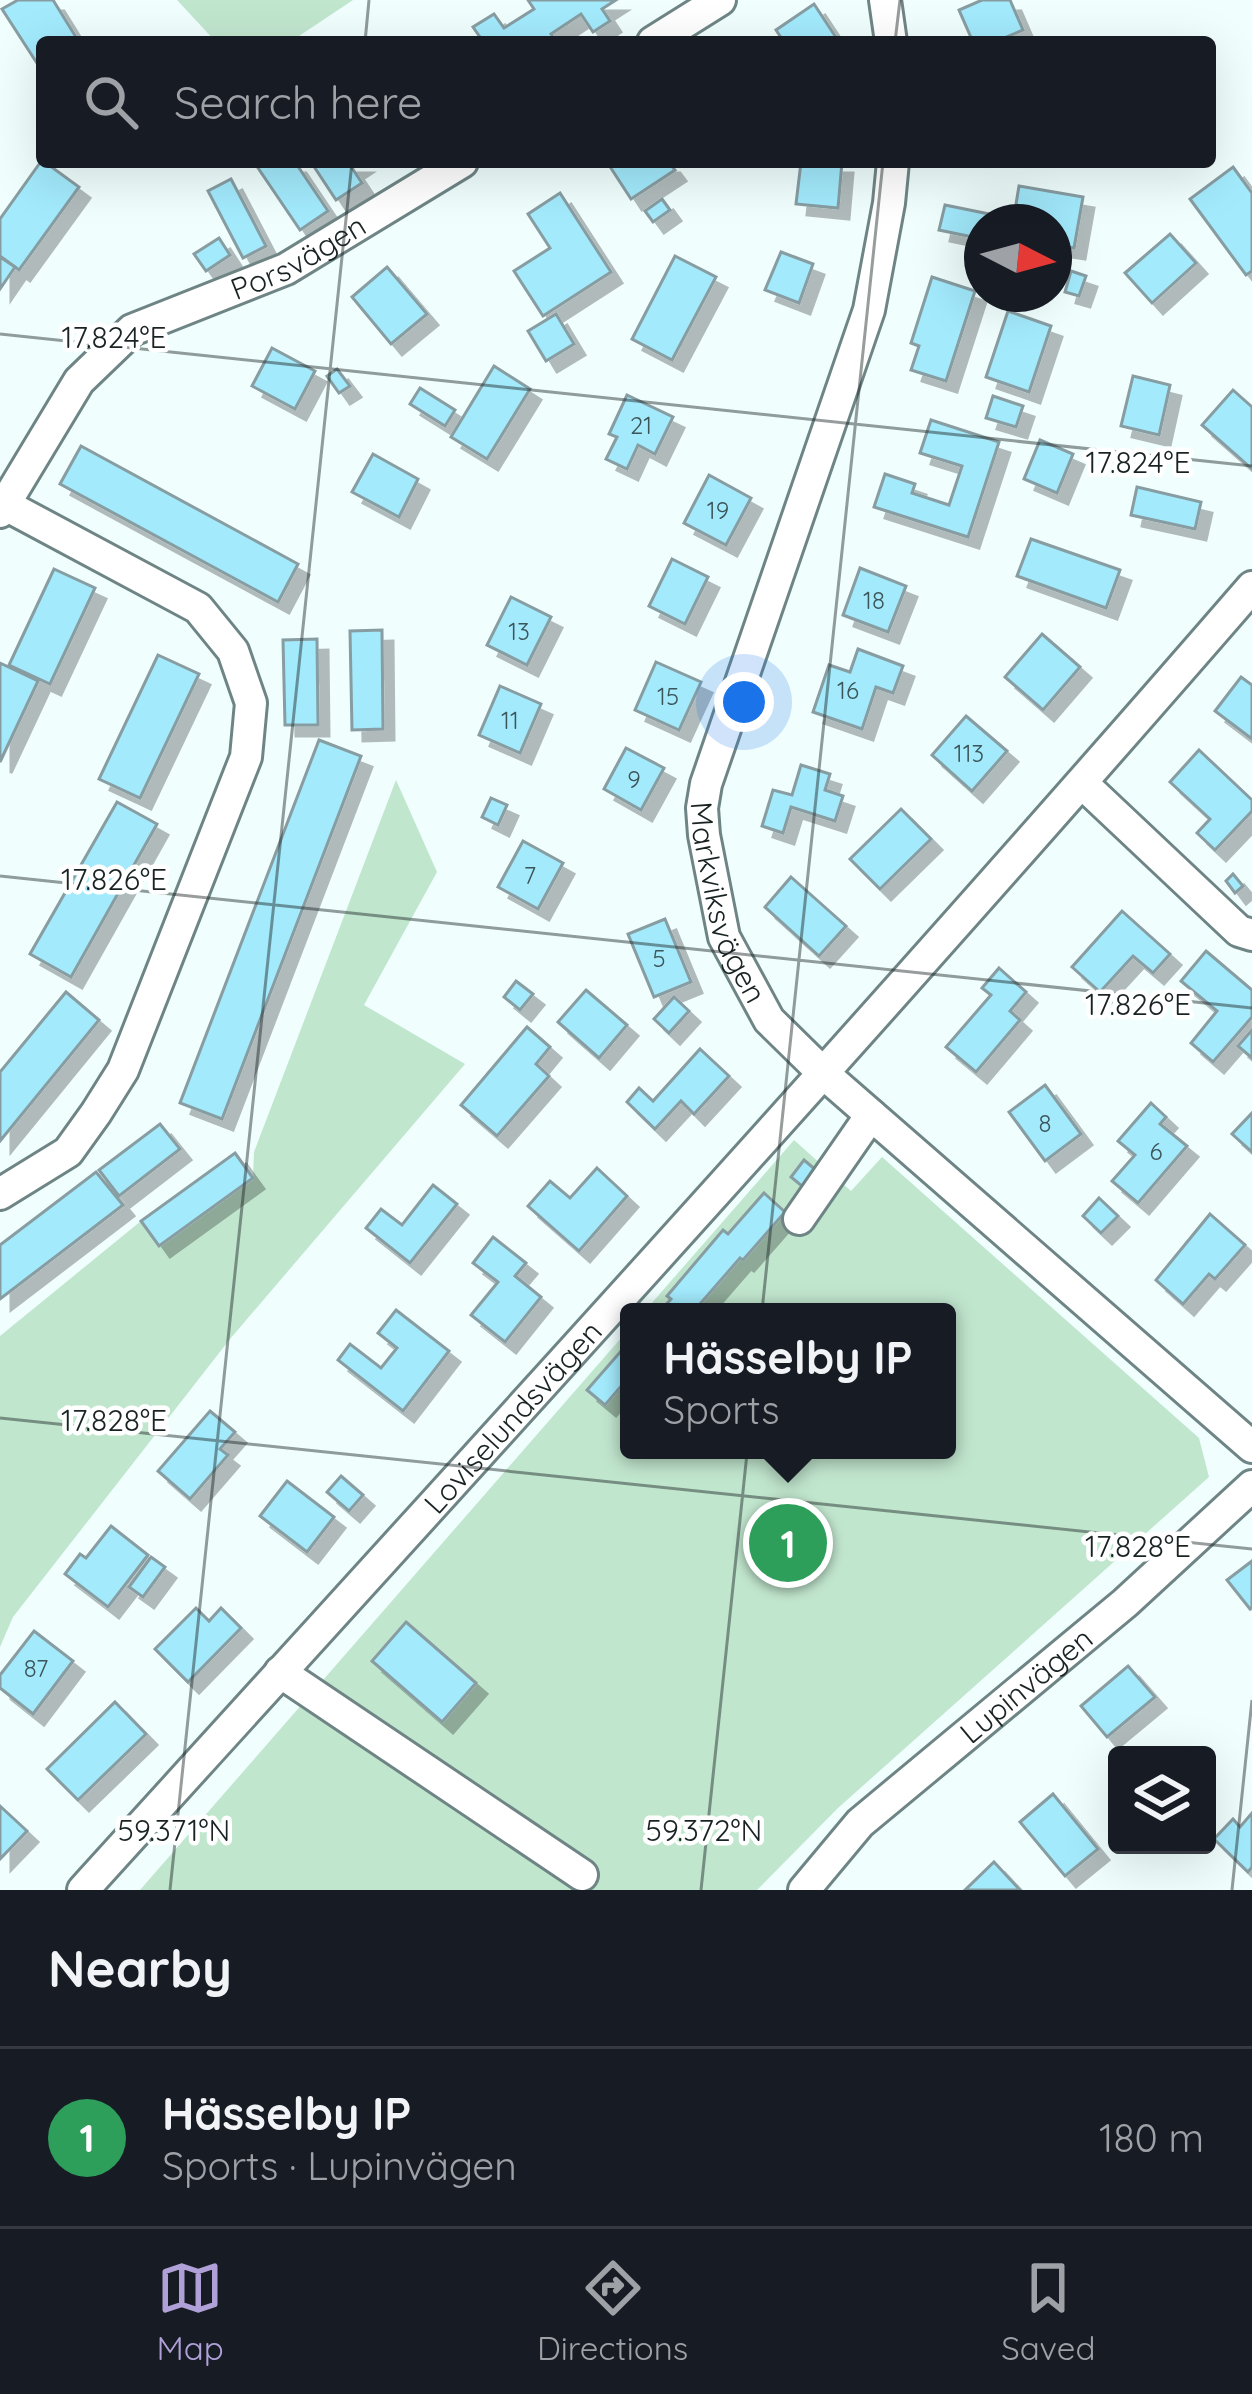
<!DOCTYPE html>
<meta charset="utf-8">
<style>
body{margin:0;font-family:Quicksand,sans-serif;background:#20242c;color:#f1f3f6}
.controls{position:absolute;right:36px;bottom:36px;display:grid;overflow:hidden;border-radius:12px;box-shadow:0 12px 48px #0002}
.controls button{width:108px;height:108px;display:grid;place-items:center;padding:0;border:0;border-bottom:3px solid #363941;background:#171b24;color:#f1f3f6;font:60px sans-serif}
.compass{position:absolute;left:964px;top:204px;width:108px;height:108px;border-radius:50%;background:#171b24;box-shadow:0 12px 48px #0002;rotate:96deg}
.you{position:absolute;left:744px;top:702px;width:42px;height:42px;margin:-30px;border:9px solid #fff;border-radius:50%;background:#1a73e8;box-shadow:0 0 0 18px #1a73e833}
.badge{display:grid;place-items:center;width:78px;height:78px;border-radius:50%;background:#b0a0d8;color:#fff;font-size:39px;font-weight:700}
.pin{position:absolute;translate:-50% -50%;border:6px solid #fff;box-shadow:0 3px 12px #0006}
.popup{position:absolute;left:620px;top:1303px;width:336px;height:156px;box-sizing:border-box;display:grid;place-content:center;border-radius:12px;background:#171b24;filter:drop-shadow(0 3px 9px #0005);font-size:39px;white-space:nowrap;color:#9ea1a6}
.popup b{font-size:45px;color:#f1f3f6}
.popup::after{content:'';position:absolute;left:50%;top:100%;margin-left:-24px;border:24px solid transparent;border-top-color:#171b24}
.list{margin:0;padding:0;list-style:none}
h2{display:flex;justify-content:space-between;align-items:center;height:156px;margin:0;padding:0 48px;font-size:51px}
h2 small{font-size:39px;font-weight:400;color:#9ea1a6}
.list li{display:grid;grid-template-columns:78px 1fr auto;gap:36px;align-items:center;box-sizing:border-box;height:180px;padding:0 48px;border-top:3px solid #363941}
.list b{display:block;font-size:45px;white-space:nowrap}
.list p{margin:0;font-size:39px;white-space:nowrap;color:#9ea1a6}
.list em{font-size:39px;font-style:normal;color:#9ea1a6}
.icon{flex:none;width:66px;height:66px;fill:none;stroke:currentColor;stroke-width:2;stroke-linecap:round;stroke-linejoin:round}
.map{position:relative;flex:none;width:1252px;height:1890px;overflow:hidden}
.search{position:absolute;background:#171b24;box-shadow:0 12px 48px #0002;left:36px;right:36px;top:36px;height:132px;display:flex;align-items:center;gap:30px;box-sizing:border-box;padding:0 42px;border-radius:12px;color:#9ea1a6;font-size:45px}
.sheet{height:336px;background:#171b24}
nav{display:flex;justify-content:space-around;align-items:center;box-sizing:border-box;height:168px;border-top:3px solid #363941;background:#171b24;font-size:33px;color:#9ea1a6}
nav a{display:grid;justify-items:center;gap:6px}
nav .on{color:#b0a0d8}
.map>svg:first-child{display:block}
.green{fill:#c1e6ce}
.building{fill:#a2eafc;stroke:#879da2;stroke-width:3;filter:url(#shadow)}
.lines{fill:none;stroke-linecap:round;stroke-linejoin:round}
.minor-casing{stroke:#6f8585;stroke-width:36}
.minor{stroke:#fff;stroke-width:30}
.ticks{fill:none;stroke:#1a2323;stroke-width:3;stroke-opacity:0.45}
.labels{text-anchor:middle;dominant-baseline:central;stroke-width:9;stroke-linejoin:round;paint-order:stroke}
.number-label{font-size:24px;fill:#3c5559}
.street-label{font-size:30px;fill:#1a2323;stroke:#fff}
.ticks-label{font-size:30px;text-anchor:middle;fill:#1a2323;stroke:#fff;stroke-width:9;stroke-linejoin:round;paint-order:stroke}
</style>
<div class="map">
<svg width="1252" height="1890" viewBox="0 0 1252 1890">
<defs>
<filter id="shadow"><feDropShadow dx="11" dy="11" stdDeviation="0" flood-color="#0004"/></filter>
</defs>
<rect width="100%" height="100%" fill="#f0fefe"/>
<g class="green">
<path d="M177,0h176l-63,42h-74z"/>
<path d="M396,780l41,92 -73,133 101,59 -235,275 -217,278 -13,30v-311l141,-115 18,25 94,-68 1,-26z"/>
<path d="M794,1140l57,51 31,-34 317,281 10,39 -371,331 -81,82h-617l489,-561v121h318v-138h-303z"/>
</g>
<g class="building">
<path d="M18,0h35l26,42h-37v29l-40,-62z"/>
<path d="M528,0h88l-14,9 8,12 -17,11 -12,-18 -30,20 5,8h-78l4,-2 -9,-13 21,-13 10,14 30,-19z"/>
<path d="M982,0h28l13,30 -28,12h-22l-14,-32z"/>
<path d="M814,4l25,38h-55l-8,-12z"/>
<path d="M42,160l37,27 -60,83 -19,-14v-37z"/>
<path d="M254,162h41l33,49 -28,19z"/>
<path d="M311,162h50l-9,6 10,15 -26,17z"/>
<path d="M607,162h62l6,8 -44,29z"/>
<path d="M801,162h41l-4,46 -42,-4z"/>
<path d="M1233,167l19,26v78l-6,4 -56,-76z"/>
<path d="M231,179l35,67 -23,12 -35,-67z"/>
<path d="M1019,186l64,11 -9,51 -20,-3v-23h-41z"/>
<path d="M560,193l51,79 -68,44 -29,-45 36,-23 -22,-34z"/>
<path d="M662,199l8,11 -17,12 -8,-11z"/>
<path d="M945,205l44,9 -2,8h-5v17l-43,-9z"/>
<path d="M1170,234l26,29 -44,40 -27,-30z"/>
<path d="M219,238l11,17 -24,16 -12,-17z"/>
<path d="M781,252l32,12 -14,39 -34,-13z"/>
<path d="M675,256l41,21 -44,83 -40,-21z"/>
<path d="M0,257l15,10 -15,22z"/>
<path d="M387,267l40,47 -36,30 -39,-47z"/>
<path d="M1071,271l15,5 -7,20 -14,-4z"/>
<path d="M932,277l43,14 -29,90 -35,-11 8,-24 -8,-3z"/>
<path d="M1008,311l43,15 -22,66 -43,-15z"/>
<path d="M556,314l18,30 -28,17 -18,-30z"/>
<path d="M272,348l43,23 -20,38 -43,-23z"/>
<path d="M494,366l36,23 -43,70 -36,-22z"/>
<path d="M337,369l13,17 -11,7 -12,-17z"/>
<path d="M1133,376l37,9 -11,50 -38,-9z"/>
<path d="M420,388l35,22 -10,16 -35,-22z"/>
<path d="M1233,390l19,17v62l-50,-44z"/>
<path d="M627,395l46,22 -18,37 -17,-9 -11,24 -21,-10 11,-22 -8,-3z"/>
<path d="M993,396l30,10 -7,21 -30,-9z"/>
<path d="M931,420l68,22 -31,95 -94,-30 11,-33 30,10 -3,9 37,12 13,-39 -42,-13z"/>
<path d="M1040,440l33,14 -16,39 -33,-14z"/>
<path d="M81,446l217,118 -20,38 -218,-118z"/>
<path d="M373,454l45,25 -19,38 -47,-25z"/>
<path d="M709,475l42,23 -25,47 -42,-22z"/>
<path d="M1137,487l64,15 -6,27 -64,-14z"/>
<path d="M1031,539l89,31 -14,38 -89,-32z"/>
<path d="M672,559l36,18 -23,47 -36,-18z"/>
<path d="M860,568l46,18 -18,46 -45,-17z"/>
<path d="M54,569l41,19 -45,96 -41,-19z"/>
<path d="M511,597l40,20 -24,48 -40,-20z"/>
<path d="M382,630l1,99 -31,1 -2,-99z"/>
<path d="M1042,634l38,33 -37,43 -38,-33z"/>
<path d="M317,639l1,86h-33l-2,-85z"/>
<path d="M858,649l45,17 -10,27 -17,-6 -14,42 -49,-17 16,-47 21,7z"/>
<path d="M158,655l41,19 -59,124 -41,-19z"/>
<path d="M656,662l45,20 -22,48 -44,-20z"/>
<path d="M0,663l38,18 -38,81z"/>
<path d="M1241,677l11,8v54l-37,-28z"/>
<path d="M500,686l41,18 -21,49 -41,-18z"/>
<path d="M966,716l41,35 -35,40 -40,-36z"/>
<path d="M319,740l42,16 -139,363 -42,-16z"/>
<path d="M626,748l38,20 -23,42 -37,-21z"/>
<path d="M1199,750l53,50v11l-37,39 -18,-17 13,-14 -40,-37z"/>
<path d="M801,765l29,9 -5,16 18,6 -8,25 -44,-14 -8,26 -21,-7 11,-36 19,5z"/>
<path d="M491,798l16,7 -9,20 -16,-8z"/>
<path d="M117,802l40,22 -86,153 -41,-23z"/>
<path d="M901,809l30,30 -51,50 -30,-30z"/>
<path d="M523,841l40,22 -25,46 -40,-22z"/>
<path d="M1233,874l10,12 -8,7 -9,-12z"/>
<path d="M791,877l55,49 -27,30 -54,-49z"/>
<path d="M1122,911l48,43 -17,19 -20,-17 -33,36 -28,-25z"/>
<path d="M665,919l26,63 -37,15 -26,-63z"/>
<path d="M1206,951l46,39v27l-39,45 -22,-19 26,-32 -36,-30z"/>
<path d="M999,968l27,24 -16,19 10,9 -44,52 -30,-25 45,-52 -9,-7z"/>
<path d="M516,981l17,13 -13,16 -16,-13z"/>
<path d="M586,990l41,35 -28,33 -41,-36z"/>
<path d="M66,992l33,28 -99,121v-69z"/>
<path d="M674,997l15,14 -20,22 -15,-14z"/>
<path d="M527,1027l23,20 -14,17 13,12 -52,60 -36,-31z"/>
<path d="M1252,1030v28l-14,-12z"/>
<path d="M700,1049l29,27 -35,38 -13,-13 -26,28 -28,-27 12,-14 14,13z"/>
<path d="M1045,1085l36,49 -36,27 -36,-49z"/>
<path d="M1151,1103l15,14 -6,7 27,22 -49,57 -26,-22 23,-26 -17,-14z"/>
<path d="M1252,1113v39l-20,-18z"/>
<path d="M160,1124l20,25 -61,47 -20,-26z"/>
<path d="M235,1153l18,25 -94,68 -18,-25z"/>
<path d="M804,1160l13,11 -14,16 -12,-10z"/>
<path d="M597,1168l30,28 -48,55 -51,-45 22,-25 20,17z"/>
<path d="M96,1172l27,33 -123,94v-54z"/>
<path d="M433,1185l24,19 -47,59 -44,-35 15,-19 21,16z"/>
<path d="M764,1193l21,19 -42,48 -3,-2 -47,54h-27l-4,-3 9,-10 -4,-3 56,-66 5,4z"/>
<path d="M1099,1198l19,18 -17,17 -18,-17z"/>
<path d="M1210,1214l35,31 -30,34 -6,-5 -26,30 -27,-24z"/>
<path d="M493,1237l33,26 -11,13 26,21 -36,45 -34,-27 27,-33 -25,-19z"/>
<path d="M396,1310l53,41 -46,60 -65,-51 12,-16 31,24 16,-20 -19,-15z"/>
<path d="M629,1342v35l-24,28 -18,-15z"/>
<path d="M210,1411l25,21 -15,17 8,6 -38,44 -32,-28z"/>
<path d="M341,1476l22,19 -14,16 -22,-19z"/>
<path d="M287,1481l47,36 -27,35 -47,-36z"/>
<path d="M111,1526l37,29 -40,52 -43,-33 15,-20 6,4z"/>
<path d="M151,1557l14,10 -22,30 -14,-10z"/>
<path d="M1252,1561v46l-2,2 -23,-29z"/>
<path d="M196,1608l13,13 12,-13 20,20 -53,54 -33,-33z"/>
<path d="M406,1622l70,61 -34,39 -70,-61z"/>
<path d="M34,1631l39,30 -40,53 -33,-26v-13z"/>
<path d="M1128,1666l27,31 -48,40 -26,-31z"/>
<path d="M115,1702l31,32 -68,66 -31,-31z"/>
<path d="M1053,1794l45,55 -33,27 -45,-54z"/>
<path d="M0,1806l27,25 -27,28z"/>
<path d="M1252,1813v54l-4,5 -34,-33 19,-20 7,8z"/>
<path d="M994,1862l26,28h-55z"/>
</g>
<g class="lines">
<g class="minor-casing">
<g id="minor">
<path d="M885,0l6,42"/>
<path d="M653,42l67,-42"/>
<path id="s1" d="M893,162l-4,41 -20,107 -163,474 -4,24 2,27 20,102 45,83 54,53 429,374"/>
<path d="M0,502l198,106 35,43 18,52 -5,54 -123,313 -27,43 -28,39 -68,42"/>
<path id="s2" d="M0,512l79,-131 53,-51 154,-61 176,-107"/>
<path d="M1082,783l157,148 13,4"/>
<path d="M799,1219l72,-104"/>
<path d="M280,1672l302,203"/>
<path id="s3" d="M83,1890c392,-432 787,-862 1169,-1303"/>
<path id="s4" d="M804,1890l56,-67 265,-220 127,-117"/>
</g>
</g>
<use href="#minor" class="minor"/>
</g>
<path class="ticks" d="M365,42l4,-42M895,42l5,-42M0,334l1252,132M0,876l1252,132M0,1418l1252,131M170,1890l182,-1728M701,1890l182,-1728M1232,1890l20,-190"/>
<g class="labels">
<g class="number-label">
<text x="641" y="425">21</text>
<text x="718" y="510">19</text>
<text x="874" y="600">18</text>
<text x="519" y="631">13</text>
<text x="848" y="690">16</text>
<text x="668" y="696">15</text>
<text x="510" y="720">11</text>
<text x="969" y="753">113</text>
<text x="634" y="779">9</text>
<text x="530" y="875">7</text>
<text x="659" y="958">5</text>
<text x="1045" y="1123">8</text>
<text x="1156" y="1151">6</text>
<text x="36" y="1668">87</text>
</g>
<g class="street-label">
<text stroke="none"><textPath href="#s2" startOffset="408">Porsvägen</textPath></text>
<text stroke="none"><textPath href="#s1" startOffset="774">Markviksvägen</textPath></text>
<text stroke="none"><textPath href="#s3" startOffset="639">Loviselundsvägen</textPath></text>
<text stroke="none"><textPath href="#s4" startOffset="303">Lupinvägen</textPath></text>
</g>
</g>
<g class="ticks-label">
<text x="114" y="348">17.824°E</text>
<text x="1138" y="473">17.824°E</text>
<text x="114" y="890">17.826°E</text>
<text x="1138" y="1015">17.826°E</text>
<text x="114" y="1431">17.828°E</text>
<text x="1138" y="1557">17.828°E</text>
<text x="174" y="1841">59.371°N</text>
<text x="704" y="1841">59.372°N</text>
</g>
</svg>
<div class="controls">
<button><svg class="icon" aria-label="layers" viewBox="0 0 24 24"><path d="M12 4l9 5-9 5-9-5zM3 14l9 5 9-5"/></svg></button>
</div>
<svg class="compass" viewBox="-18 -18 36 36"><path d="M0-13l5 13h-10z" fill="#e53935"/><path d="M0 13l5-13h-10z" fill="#9ea1a6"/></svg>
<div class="you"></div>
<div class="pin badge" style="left:788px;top:1543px;background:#2e9e5b">1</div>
<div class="popup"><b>Hässelby IP</b>Sports</div>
<div class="search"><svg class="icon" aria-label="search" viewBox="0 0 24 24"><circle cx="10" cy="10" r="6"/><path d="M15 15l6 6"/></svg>Search here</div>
</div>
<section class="sheet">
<h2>Nearby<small></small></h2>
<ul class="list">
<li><span class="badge" style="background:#2e9e5b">1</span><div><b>Hässelby IP</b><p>Sports · Lupinvägen</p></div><em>180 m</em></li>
</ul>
</section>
<nav>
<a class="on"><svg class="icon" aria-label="map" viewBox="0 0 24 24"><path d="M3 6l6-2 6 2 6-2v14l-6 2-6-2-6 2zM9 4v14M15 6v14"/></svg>Map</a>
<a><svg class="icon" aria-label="directions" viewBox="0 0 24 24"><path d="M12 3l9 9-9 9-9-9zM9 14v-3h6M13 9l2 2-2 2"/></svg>Directions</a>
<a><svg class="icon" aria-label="saved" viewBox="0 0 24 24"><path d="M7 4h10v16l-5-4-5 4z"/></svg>Saved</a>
</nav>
